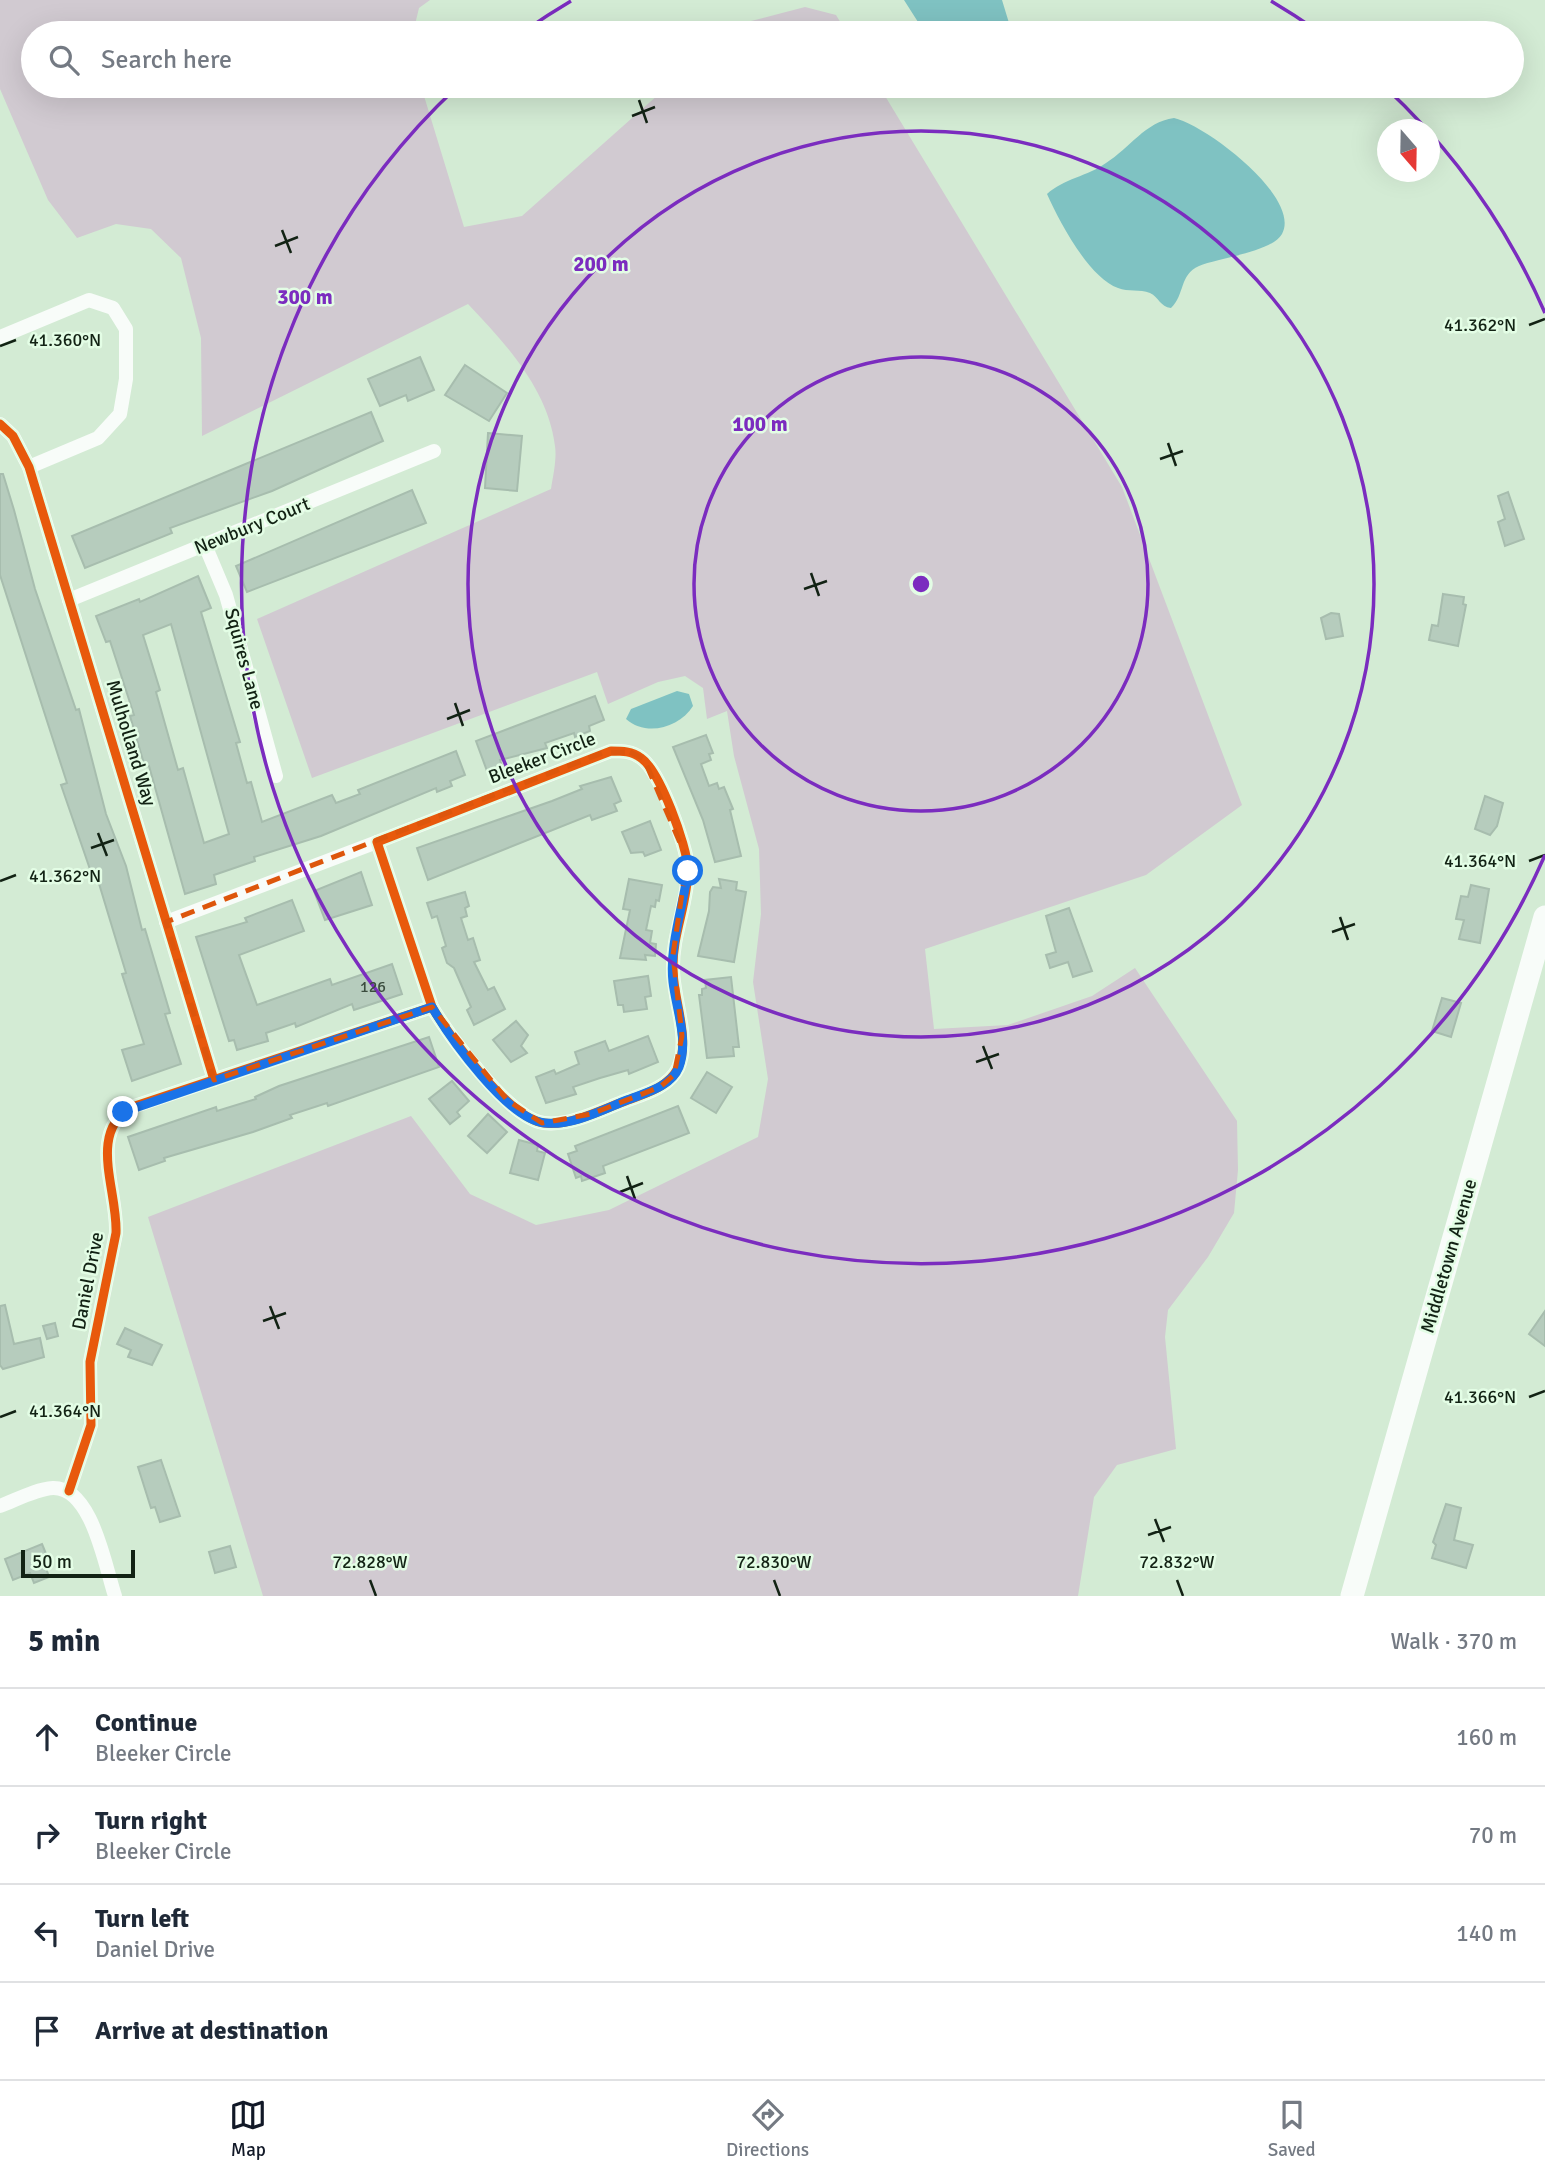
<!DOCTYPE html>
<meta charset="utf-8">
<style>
body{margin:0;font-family:Signika,sans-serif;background:#f2f2f3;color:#1f2937}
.compass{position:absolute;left:1377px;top:119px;width:63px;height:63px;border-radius:50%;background:#fff;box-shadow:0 7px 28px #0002;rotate:160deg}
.scale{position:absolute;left:21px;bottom:18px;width:114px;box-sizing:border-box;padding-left:7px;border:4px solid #122214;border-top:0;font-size:19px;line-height:24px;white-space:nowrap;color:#122214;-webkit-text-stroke:5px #e3fde5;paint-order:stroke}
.stop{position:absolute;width:21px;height:21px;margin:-16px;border:5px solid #1a73e8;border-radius:50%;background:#fff}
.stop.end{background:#1a73e8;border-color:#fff;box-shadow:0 2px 7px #0008}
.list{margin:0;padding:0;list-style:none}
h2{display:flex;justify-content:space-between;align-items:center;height:91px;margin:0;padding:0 28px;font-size:30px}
h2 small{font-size:23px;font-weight:400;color:#747a83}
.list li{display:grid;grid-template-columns:46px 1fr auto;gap:21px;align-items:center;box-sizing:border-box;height:98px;padding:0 28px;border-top:2px solid #e0e1e3}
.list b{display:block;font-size:26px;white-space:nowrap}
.list p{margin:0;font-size:23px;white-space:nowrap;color:#747a83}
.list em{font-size:23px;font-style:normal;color:#747a83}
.icon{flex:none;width:38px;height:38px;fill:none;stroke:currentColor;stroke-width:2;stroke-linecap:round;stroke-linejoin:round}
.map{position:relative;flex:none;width:1545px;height:1596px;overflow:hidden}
.search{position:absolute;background:#fff;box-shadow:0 7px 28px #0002;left:21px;right:21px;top:21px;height:77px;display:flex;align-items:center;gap:18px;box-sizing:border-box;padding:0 24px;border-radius:38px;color:#747a83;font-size:26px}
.sheet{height:483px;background:#fff}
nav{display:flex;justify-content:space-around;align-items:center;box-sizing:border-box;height:98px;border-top:2px solid #e0e1e3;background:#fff;font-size:19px;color:#747a83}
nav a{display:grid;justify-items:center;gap:4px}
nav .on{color:#111827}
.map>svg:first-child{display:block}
.green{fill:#d1cad1}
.water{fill:#7fc2c2}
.building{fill:#b6ccbd;stroke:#a7bdae;stroke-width:2;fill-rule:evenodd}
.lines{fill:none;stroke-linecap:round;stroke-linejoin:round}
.street{stroke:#f8fcf9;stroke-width:14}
.primary{stroke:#f8fcf9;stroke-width:23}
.cycleway-casing{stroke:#e3fde5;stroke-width:13}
.cycleway{stroke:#e8590c;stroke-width:9}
.route{stroke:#1a73e8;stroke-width:9}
.marked{fill:none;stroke:#dd560c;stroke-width:5;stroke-dasharray:14 9;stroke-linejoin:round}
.ticks{fill:none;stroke:#122214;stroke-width:2.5}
.ring{fill:none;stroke:#7b2cbf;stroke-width:3.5}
.labels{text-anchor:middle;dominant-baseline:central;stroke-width:5;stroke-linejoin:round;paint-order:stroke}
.number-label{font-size:16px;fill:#3b4c3e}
.street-label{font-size:19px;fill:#122214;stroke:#e3fde5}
.ticks-label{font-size:18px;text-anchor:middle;fill:#122214;stroke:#e3fde5;stroke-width:5;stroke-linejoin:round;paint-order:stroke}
.centre{fill:#7b2cbf;stroke:#e3fde5;stroke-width:3.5}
.ring-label{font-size:21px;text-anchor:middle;font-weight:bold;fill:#7b2cbf;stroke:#e3fde5;stroke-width:5;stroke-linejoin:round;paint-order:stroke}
</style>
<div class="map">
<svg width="1545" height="1596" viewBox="0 0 1545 1596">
<rect width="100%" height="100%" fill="#d3ebd4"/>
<g class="green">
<path d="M0,0h430l-11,8 -6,25h-380v53h388l43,141 58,-11 146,-130h211l243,401 120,318 -96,70 -221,74 9,80 74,-4 84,-29 43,-28 102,153 1,49 -4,43 -26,44 -40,53 -3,27 11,112 -59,16 -23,32 -16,99h-815l-115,-379 263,-101 59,78 66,31 73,-15 149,-73 10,-58 -15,-97 8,-68 -2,-65 -25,-93 -7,-45 -20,8 -4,-31 -18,-12 -27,6 -50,22 -11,-32 -285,106 -55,-159 294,-130c2,-13 6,-30 4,-43 -7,-57 -50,-103 -87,-142l-266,132 -1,-98 -20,-80 -30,-29 -35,-5 -39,14 -29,-38 -48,-111z"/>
<path d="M805,7l31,8 11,18h-112l16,-12z"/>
</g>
<g class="water">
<path d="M904,0h98l7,23 18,10h-102z"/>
<path d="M1174,118c30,6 128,79 108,116 -10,18 -64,24 -83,32 -20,9 -14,29 -28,42 -11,-1 -12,-11 -21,-15 -10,-4 -22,-1 -32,-5 -29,-10 -59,-67 -71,-94 16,-15 41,-18 59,-31 24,-15 39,-41 68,-45z"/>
<path d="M677,691l12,3 4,12c-14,22 -47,31 -67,13l5,-10z"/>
</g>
<g class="building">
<path d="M420,357l14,33 -26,11 -2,-6 -26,11 -12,-27z"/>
<path d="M465,365l42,28 -18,28 -44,-26z"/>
<path d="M371,412l12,29 -111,50 -102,37 2,5 -87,35 -13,-32z"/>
<path d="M488,433l34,3 -5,55 -32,-3z"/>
<path d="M0,474h3l11,36 21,79 41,121 3,-1 27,105 20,52 16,64 3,-1 25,84 -5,1 16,50 -49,17 -10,-31 22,-6 -22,-70 4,-1 -29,-96 -4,1 -23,-67 -9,-26 6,-2 -67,-208z"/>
<path d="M412,490l14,33 -179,69 -11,-26z"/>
<path d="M1508,492l16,47 -19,7 -7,-24 7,-3 -7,-23z"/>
<path d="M198,576l13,32 -10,4 39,130 -4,1 11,40 4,-1 11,40 70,-27 4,8 24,-9 -2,-4 98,-39 9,24 -15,6 2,5 -15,6 -1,-4 -115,48 -67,21 1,4 -41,14 2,9 -31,10 -36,-128 -4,1 -15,-51 4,-1 -24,-74 -4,1 -10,-26 43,-17 1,3zM171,624l58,210 -25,9 -21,-75 -5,2 -22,-78 4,-2 -17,-55z"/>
<path d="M1443,594l21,3 -1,7 3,1 -8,41 -29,-6 3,-15 6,1z"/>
<path d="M1331,613l8,1 4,22 -17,3 -5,-21z"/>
<path d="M595,696l9,24 -15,6 1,5 -15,6 -1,-4 -29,10 2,5 -47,12 2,6 -15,5 -11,-30z"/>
<path d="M706,735l7,18 -4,1 2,6 -10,4 8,22 8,-3 2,6 5,-2 9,22 -3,1 11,46 -26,6 -12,-42 -30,-73z"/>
<path d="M611,777l10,24 -7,3 3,7 -25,9 -2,-5 -162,65 -11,-32 135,-47 30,-12 -2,-3z"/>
<path d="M1485,796l18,7 -6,23 -7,9 -15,-6z"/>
<path d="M650,821l11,29 -16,6 -2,-4 -12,1 -9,-21z"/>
<path d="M361,872l11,33 -47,15 -11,-29z"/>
<path d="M629,879l33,6 -3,16 -3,-1 -1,7 -4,-1 -5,24 6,1 -2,12 6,1 -1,12 -10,-1 1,5 -26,-2 10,-48 -7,-1z"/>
<path d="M719,879l18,3 -1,8 10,2 -12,70 -36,-6 11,-45 1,-19 3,-5 8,1z"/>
<path d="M1471,885l18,4 -9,54 -21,-4 5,-19 -8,-1 5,-23 7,1z"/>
<path d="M465,892l4,14 -4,2 2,8 -6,2 7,22 5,-2 7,22 -6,2 14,28 6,-3 11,22 -31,16 -7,-15 4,-3 -17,-39 -7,-5 -5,-15 4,-2 -9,-30 -5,2 -5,-15z"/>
<path d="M292,900l12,31 -65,24 18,50 73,-26 2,6 60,-21 10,30 -48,16 -2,-6 -56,23 -1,-4 -29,10 2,8 -31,9 -3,-10 -5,1 -33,-104 51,-15 -2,-4z"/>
<path d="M1069,908l23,63 -19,6 -5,-15 -18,6 -4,-13 10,-3 -10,-36z"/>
<path d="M648,976l3,20 -6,1 2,12 -23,3 -1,-7h-5l-4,-24z"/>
<path d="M731,977l8,70h-6l1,9 -27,2 -8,-63h3v-6l4,-1 -1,-8z"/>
<path d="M1442,998l19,5 -10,34 -19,-6z"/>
<path d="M516,1021l12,14 -7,11 6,7 -16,9 -18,-22z"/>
<path d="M648,1036l10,26 -29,12 -1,-4 -28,8 -27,9 3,7 -30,9 -10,-26 18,-7 2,4 23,-10 -4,-12 30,-11 4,10z"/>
<path d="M429,1037l10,30 -111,39 -1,-3 -37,12 2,3 -39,14 -89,26 1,3 -26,9 -11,-33 88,-30 1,4 39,-12 -1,-2 24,-11z"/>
<path d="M707,1072l25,15 -16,26 -25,-15z"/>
<path d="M452,1081l17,20 -12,11 3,4 -10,8 -21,-25z"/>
<path d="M678,1106l11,27 -86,33 2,7 -23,8 -1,-5 -5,2 -8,-24 9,-3 -2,-5z"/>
<path d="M488,1114l19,18 -20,21 -19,-17z"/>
<path d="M519,1140l19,5 -1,6 8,2 -7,27 -28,-7z"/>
<path d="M5,1305l9,39 26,-6 4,19 -41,12 -3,-4v-59z"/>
<path d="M1545,1311v35l-16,-12z"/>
<path d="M55,1323l3,13 -11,3 -4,-13z"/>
<path d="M125,1328l37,17 -10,20 -24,-8 3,-7 -14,-6z"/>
<path d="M161,1460l19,56 -20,6 -5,-15 -4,1 -13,-41z"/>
<path d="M1446,1504l15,4 -7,32 19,5 -7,23 -34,-10 4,-13 -3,-3z"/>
<path d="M42,1544l9,22 -5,2 3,9 -15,6 -4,-10 -17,7 -8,-21z"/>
<path d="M230,1546l6,21 -21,6 -6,-21z"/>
</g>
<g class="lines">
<g class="street">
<path d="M0,337l89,-37 24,8 13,21v50l-6,35 -22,24 -69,29"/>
<path d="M0,424l13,12 16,31 185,613"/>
<path d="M205,545l21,50 50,181"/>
<path d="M69,600l365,-149"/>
<path d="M611,751c11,0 21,0 30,7 19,13 46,88 47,111 0,34 -16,66 -15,100 0,30 18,70 5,99 -10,21 -38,27 -58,35 -23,9 -51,23 -76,20 -34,-4 -95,-87 -112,-116l-55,-165z"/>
<path d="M166,922l211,-80"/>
<path d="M69,1491l22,-66 -1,-63 26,-129c2,-42 -29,-101 16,-126l300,-100"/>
<path d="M0,1506c16,-6 36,-17 53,-18 39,-1 52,78 62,108"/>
</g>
<path class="primary" d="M1352,1596l193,-679"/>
<g class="cycleway-casing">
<g id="cycleway">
<path d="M0,424l13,12 16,31 185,613"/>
<path d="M611,751c11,0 21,0 30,7 19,13 46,88 47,111 0,34 -16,66 -15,100 0,30 18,70 5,99 -10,21 -38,27 -58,35 -23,9 -51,23 -76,20 -34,-4 -95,-87 -112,-116l-55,-165z"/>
<path d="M69,1491l22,-66 -1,-63 26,-129c2,-42 -29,-101 16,-126l300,-100"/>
</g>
</g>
<use href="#cycleway" class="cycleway"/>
</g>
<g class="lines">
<path class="route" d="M123,1112l309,-105c18,31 76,113 113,116 27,3 57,-13 82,-23 18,-7 44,-13 52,-33 10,-26 -3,-59 -6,-85 -4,-36 10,-75 15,-111"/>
</g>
<path class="marked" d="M630,752l14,7 43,100 -14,96 9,81 -8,39 -14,12 -69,27 -49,9 -35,-23 -75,-93 -218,73 -48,-158 436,-169z"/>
<path class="ticks" d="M639,100l8,23M632,116l23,-9M282,230l9,23M275,246l23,-9M1529,325l16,-6M0,346l16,-6M1168,443l8,23M1160,459l23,-8M811,573l8,23M804,589l23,-8M455,703l8,23M447,719l23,-9M98,833l9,23M91,848l23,-8M1529,861l16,-6M0,881l16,-6M1340,917l8,23M1332,932l23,-8M983,1046l9,23M976,1062l23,-8M627,1176l8,23M620,1192l23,-9M270,1306l9,23M263,1321l23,-8M1529,1397l16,-6M0,1417l16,-6M1155,1519l9,23M1148,1535l23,-8M370,1580l6,16M774,1580l6,16M1177,1580l6,16"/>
<g class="ring">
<circle cx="921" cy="584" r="227"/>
<circle cx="921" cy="584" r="453"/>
<path d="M1545 855A680 680 0 1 1 457 87M526 30A680 680 0 0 1 571 1M1271 1A680 680 0 0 1 1316 30M1385 87A680 680 0 0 1 1545 313"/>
</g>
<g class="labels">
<g class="number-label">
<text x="373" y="987">126</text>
</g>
<g class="street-label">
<text transform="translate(252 526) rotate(-22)">Newbury Court</text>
<text transform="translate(244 659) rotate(75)">Squires Lane</text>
<text transform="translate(131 743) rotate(73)">Mulholland Way</text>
<text transform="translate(542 758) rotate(-21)">Bleeker Circle</text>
<text transform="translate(1449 1256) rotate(-74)">Middletown Avenue</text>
<text transform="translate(88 1281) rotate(-79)">Daniel Drive</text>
</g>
</g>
<g class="ticks-label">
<text x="1480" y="331">41.362°N</text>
<text x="65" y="346">41.360°N</text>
<text x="1480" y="867">41.364°N</text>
<text x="65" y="882">41.362°N</text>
<text x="1480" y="1403">41.366°N</text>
<text x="65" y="1417">41.364°N</text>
<text x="370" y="1568">72.828°W</text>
<text x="774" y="1568">72.830°W</text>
<text x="1177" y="1568">72.832°W</text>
</g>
<circle cx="921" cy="584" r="10" class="centre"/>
<g class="ring-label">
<text x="601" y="271">200 m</text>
<text x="305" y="304">300 m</text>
<text x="760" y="431">100 m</text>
</g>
</svg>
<svg class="compass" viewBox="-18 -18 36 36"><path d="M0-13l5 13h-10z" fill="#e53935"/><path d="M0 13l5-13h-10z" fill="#747a83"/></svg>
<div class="scale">50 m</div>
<div class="stop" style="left:688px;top:871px"></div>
<div class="stop end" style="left:123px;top:1112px"></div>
<div class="search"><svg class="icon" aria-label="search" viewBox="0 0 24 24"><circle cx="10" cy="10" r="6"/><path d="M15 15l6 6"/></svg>Search here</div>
</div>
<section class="sheet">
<h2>5 min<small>Walk · 370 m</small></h2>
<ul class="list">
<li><svg class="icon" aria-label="ahead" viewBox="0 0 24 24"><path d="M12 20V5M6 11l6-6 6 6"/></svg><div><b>Continue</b><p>Bleeker Circle</p></div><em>160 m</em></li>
<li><svg class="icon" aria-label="right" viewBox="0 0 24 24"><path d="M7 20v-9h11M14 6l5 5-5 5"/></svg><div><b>Turn right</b><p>Bleeker Circle</p></div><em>70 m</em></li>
<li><svg class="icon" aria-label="left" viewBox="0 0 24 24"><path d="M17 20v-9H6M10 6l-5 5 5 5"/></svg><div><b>Turn left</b><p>Daniel Drive</p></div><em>140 m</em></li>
<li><svg class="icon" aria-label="arrive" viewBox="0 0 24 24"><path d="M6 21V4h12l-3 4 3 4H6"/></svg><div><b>Arrive at destination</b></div></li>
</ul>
</section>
<nav>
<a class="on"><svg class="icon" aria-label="map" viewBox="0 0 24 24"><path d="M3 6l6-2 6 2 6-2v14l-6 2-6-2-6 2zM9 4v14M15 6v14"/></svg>Map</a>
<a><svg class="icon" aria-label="directions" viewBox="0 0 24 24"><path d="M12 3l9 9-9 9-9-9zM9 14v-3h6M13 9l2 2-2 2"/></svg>Directions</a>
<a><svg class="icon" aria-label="saved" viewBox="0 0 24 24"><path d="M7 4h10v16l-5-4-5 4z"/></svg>Saved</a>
</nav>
